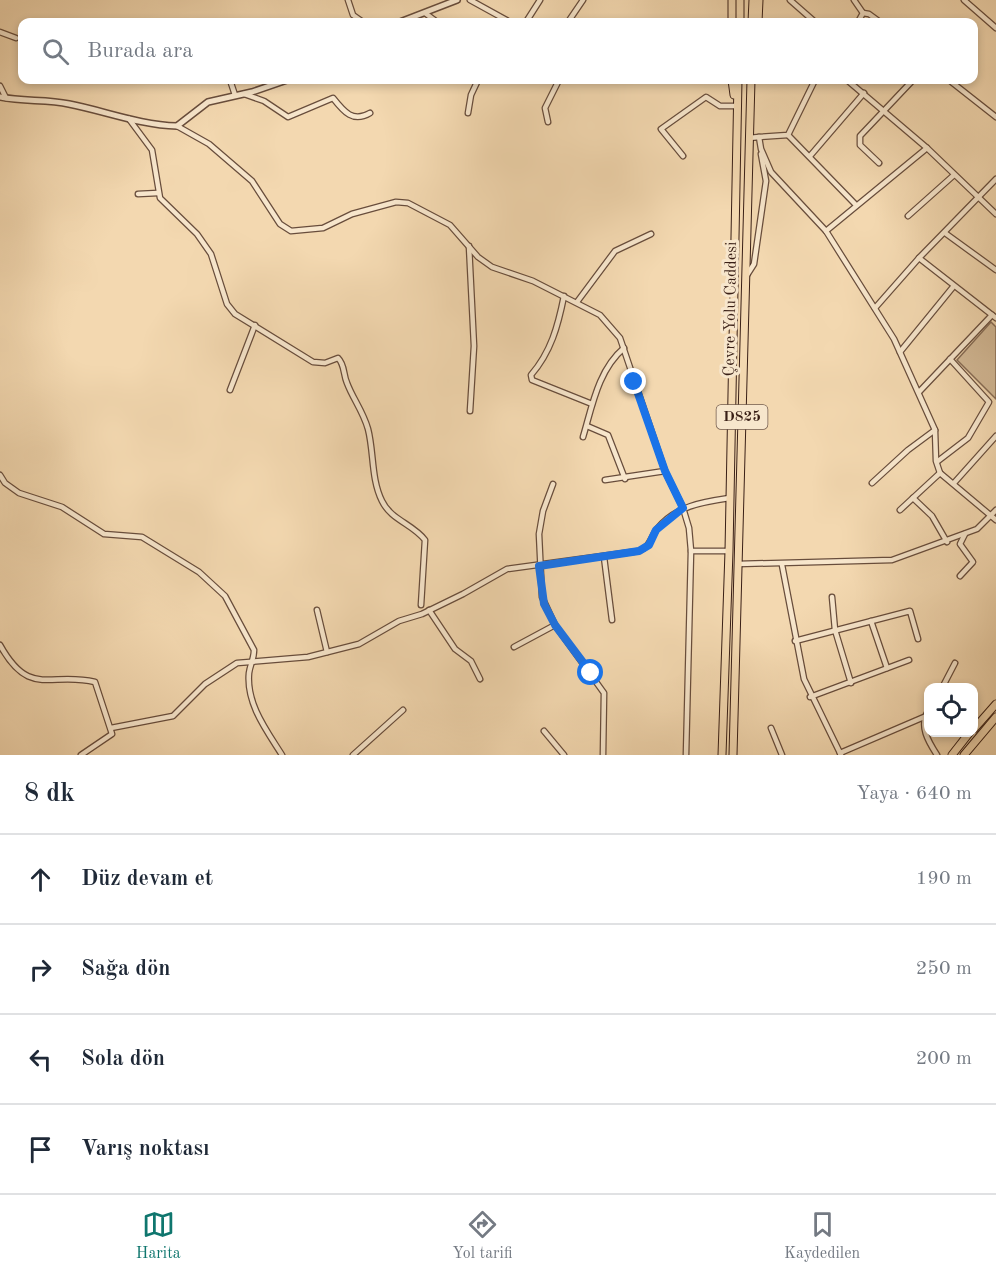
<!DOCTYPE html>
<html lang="tr">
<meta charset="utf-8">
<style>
body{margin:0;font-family:"Old Standard TT",serif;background:#f6f6f7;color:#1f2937}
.controls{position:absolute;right:18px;bottom:18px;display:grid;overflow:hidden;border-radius:12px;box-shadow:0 3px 9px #0003}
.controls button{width:54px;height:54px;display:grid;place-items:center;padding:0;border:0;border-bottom:2px solid #e0e1e3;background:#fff;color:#1f2937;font:30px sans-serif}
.stop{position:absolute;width:18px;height:18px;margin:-14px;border:4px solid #1a73e8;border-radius:50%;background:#fff}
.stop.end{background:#1a73e8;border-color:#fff;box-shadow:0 2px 6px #0008}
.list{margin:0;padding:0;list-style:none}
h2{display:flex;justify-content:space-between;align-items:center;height:78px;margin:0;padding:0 24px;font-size:26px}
h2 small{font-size:20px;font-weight:400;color:#747a83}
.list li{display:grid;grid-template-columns:39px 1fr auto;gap:18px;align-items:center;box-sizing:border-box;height:90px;padding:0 24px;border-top:2px solid #e0e1e3}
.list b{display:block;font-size:22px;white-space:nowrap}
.list em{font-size:20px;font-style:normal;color:#747a83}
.icon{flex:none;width:33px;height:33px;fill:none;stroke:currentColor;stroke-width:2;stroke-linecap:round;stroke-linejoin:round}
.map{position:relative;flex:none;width:996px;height:755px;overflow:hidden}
.search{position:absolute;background:#fff;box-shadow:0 3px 9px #0003;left:18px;right:18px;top:18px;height:66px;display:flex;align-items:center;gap:15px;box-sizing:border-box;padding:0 21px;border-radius:12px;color:#747a83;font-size:22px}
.sheet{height:438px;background:#fff}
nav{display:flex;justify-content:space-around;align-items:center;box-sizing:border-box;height:84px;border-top:2px solid #e0e1e3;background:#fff;font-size:16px;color:#747a83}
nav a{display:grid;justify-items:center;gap:3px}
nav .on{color:#0f766e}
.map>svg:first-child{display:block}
.green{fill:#d3b996;stroke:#866c56;stroke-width:1.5}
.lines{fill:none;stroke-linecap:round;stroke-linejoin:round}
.minor-casing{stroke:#684d3c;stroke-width:7}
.tertiary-casing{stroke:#684d3c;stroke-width:8}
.trunk-casing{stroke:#391f16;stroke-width:9}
.minor{stroke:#f7e6cc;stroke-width:4.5}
.tertiary{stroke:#f7e6cc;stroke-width:5}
.trunk{stroke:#f3d8b0;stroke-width:7}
.route{stroke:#1a73e8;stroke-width:8}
.labels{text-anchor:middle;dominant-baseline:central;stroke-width:6;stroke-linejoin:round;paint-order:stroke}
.shield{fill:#f7e6cc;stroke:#725b4d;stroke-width:1.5}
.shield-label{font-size:15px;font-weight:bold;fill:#391f16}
.street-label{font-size:16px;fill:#391f16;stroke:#f7e6cc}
</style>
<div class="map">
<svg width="996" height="755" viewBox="0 0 996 755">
<rect width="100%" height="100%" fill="#f3d8b0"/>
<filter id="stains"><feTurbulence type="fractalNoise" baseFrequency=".00333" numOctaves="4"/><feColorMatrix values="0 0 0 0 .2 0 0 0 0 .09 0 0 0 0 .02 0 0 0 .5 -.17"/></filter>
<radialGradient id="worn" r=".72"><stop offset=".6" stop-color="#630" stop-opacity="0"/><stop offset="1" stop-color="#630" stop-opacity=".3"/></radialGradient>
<path class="green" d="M991,322l5,5v72l-39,-39z"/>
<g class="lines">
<g class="minor-casing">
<g id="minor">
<path d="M348,0l5,15 10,7"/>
<path d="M470,0l40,22"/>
<path d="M790,0l25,22"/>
<path d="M854,0l9,13 -5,9"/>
<path d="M964,0l32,28"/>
<path d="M425,13l12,9"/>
<path d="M863,13l6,1 11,8"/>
<path d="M526,22l14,-22"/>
<path d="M568,22l15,-22"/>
<path d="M0,32l16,6"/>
<path d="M230,80l5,15"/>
<path d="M847,80l80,68 69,66"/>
<path d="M949,80l47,37"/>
<path d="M0,86l6,12"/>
<path d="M244,94l20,7 24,16 45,-19c11,14 20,25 37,15"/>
<path d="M468,113l3,-18 7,-15"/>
<path d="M129,119l23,31 8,48 37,36 14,20 16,50 8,10 78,48 12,1 13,-5c7,7 5,16 9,25 6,16 16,28 21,46 6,23 3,50 14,72 9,19 31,23 43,39l-4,65"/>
<path d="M548,122l-3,-14 14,-28"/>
<path d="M177,126l32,18 43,37 28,43 11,7 32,-3 29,-14 44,-12 12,1 42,22 28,32 14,10 41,14 67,34 20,23 45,133 18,37 6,20 2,23h38"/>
<path d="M788,135l68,70"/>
<path d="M759,137l29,-2 27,-55"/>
<path d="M749,138l10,-1 2,12 10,23 55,59 68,108 41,91 1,31 4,12 56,47"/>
<path d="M683,156l-22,-27 45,-32 14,9h16"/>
<path d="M810,156l54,-63"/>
<path d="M879,163l-19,-18v-9l53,-56"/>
<path d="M138,194l20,-1"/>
<path d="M908,216l46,-41"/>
<path d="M826,231l101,-83"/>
<path d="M945,233l51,37"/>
<path d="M469,246l5,100 -4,65"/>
<path d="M919,258l77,60"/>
<path d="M747,275l7,-11 12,-83 -5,-27"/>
<path d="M564,296c-6,30 -13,56 -33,79l1,5 60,24"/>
<path d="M577,302l38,-51 36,-17"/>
<path d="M875,308l44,-50 77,-79"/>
<path d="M900,352l53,-65"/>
<path d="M230,390l25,-65"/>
<path d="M919,392l73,-77"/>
<path d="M587,426l21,9 17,44"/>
<path d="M583,437c9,-30 15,-67 41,-89"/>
<path d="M938,461l30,-23 21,-36 -39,-43"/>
<path d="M0,475l5,8 14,10 43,14 42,27 38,3 57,35 26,24 29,54c0,9 -4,15 -5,23 -3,31 18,58 33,82"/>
<path d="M605,480l60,-9"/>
<path d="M872,483l36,-33 27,-20"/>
<path d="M954,483l42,-47"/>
<path d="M553,484l-10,27 -4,23 3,63 13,28 49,68 -1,62"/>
<path d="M913,498l19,18 15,26"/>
<path d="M900,510l40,-37"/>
<path d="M604,557l8,63"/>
<path d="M738,564l154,-4 85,-31 19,-19"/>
<path d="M782,565l22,114 37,76"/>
<path d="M960,576l13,-14 -13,-18 5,-10"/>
<path d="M832,597l3,33 16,53"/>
<path d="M317,610l10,42"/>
<path d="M429,610l26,39 16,12 9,18"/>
<path d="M871,621l16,47"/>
<path d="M795,641l115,-30 8,28"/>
<path d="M0,645c30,54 50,26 95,37l17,52 -31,21"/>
<path d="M514,647l41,-22"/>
<path d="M942,688l13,-25"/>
<path d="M810,697l99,-37"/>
<path d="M928,711c-9,15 0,30 9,44"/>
<path d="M111,728l62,-12 32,-32 32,-21 71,-6 51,-13 40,-23 23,-7 41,-20 44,-25 132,-18c12,-5 11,-13 18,-22 18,-23 46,-27 73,-31"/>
<path d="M771,728l11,27"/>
<path d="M544,731l20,24"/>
<path d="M840,753l84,-36"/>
<path d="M353,755l50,-45"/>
<path d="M686,755l5,-204"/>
</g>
</g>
<g class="tertiary-casing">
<g id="tertiary">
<path d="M400,22l57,-22"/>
<path d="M0,97c23,5 46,2 69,7 36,7 71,21 108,22l31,-24 44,-10 35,-12"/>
</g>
</g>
<g class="trunk-casing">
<g id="trunk">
<path d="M732,22v-22"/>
<path d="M740,22v-22"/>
<path d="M752,22l1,-22"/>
<path d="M758,22l1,-22"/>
<path d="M732,80l2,15"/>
<path d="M974,729l22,-25"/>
<path d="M722,755l7,-204 9,-471"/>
<path d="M733,755l18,-675"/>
<path d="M952,755l18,-23"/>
<path d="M964,755l32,-38"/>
</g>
</g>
<use href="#minor" class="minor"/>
<use href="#tertiary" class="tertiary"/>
<use href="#trunk" class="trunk"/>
</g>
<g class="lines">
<path class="route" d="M591,673l-36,-48 -11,-21 -5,-38 100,-15 10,-6 7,-15 27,-22 -18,-37 -31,-89"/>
</g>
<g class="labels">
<rect class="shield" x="716.5" y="405" width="51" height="24" rx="4.5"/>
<g class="shield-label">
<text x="742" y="417">D825</text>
</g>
<g class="street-label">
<text transform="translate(731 309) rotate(-89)">Çevre Yolu Caddesi</text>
</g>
</g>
<rect width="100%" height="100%" filter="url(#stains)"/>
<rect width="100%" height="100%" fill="url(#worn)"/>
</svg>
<div class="controls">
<button><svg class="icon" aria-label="locate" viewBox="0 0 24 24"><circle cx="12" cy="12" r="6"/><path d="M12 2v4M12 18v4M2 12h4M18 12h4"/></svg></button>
</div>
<div class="stop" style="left:591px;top:673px"></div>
<div class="stop end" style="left:634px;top:382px"></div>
<div class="search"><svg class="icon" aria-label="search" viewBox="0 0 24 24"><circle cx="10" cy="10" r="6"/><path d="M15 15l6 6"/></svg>Burada ara</div>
</div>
<section class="sheet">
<h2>8 dk<small>Yaya · 640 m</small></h2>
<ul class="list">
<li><svg class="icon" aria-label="ahead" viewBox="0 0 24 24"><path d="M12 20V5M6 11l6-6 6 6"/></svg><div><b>Düz devam et</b></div><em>190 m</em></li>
<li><svg class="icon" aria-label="right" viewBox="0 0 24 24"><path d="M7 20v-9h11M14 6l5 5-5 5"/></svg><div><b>Sağa dön</b></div><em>250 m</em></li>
<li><svg class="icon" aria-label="left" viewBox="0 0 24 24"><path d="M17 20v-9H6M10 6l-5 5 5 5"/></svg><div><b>Sola dön</b></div><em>200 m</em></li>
<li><svg class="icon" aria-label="arrive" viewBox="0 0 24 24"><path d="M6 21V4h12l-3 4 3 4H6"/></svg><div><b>Varış noktası</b></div></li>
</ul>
</section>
<nav>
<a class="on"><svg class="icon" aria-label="map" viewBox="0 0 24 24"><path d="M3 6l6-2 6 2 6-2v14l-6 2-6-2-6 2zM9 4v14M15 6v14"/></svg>Harita</a>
<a><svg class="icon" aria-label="directions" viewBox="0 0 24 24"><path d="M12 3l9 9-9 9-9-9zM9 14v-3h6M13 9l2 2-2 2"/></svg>Yol tarifi</a>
<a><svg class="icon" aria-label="saved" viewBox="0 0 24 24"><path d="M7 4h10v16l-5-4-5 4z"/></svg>Kaydedilen</a>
</nav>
